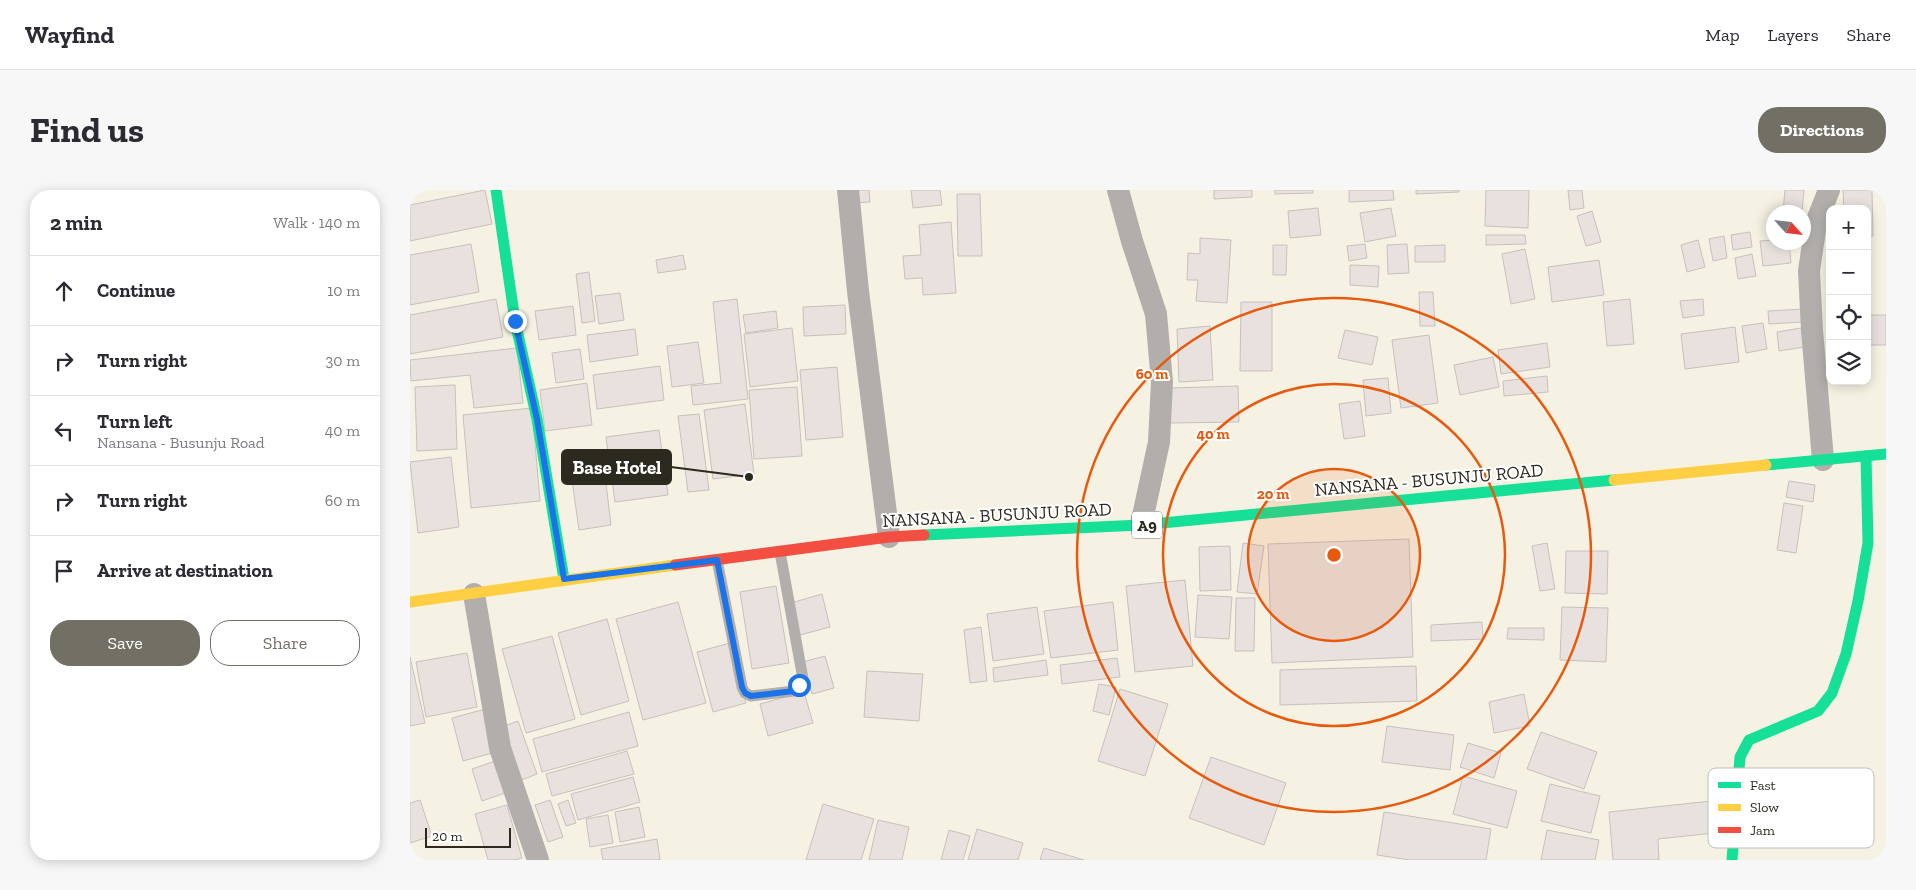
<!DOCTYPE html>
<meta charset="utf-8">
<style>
body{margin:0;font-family:"Zilla Slab",serif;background:#f7f7f7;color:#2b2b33}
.controls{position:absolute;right:15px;top:15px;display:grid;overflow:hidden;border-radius:10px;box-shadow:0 2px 12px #0003}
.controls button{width:45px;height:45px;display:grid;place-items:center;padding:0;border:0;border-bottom:1px solid #e1e1e2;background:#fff;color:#2b2b33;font:25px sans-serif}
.compass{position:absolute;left:1356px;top:15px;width:45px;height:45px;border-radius:50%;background:#fff;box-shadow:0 2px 12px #0003;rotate:117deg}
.scale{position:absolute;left:15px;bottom:12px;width:86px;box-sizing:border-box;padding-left:5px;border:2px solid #2c2a1f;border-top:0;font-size:14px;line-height:18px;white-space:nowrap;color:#2c2a1f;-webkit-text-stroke:4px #fff;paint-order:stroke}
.stop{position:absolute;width:15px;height:15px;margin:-11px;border:4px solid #1a73e8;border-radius:50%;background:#fff}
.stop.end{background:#1a73e8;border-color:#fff;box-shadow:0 1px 5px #0008}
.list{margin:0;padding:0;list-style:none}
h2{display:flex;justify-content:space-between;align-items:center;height:65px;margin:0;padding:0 20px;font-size:21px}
h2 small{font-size:16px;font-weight:400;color:#7c7c81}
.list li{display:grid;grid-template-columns:32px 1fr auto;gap:15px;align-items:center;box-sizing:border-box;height:70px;padding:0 20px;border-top:1px solid #e1e1e2}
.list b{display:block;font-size:19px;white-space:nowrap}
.list p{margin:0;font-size:16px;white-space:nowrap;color:#7c7c81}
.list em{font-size:16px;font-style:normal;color:#7c7c81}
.actions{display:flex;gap:10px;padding:15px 20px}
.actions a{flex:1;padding:11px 0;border:1px solid #727064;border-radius:20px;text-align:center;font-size:18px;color:#727064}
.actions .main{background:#727064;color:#fff}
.icon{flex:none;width:28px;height:28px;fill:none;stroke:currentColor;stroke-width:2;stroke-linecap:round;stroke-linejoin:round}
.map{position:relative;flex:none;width:1476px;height:670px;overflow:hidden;border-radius:20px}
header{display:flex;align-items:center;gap:30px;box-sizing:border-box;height:70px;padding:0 25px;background:#fff;border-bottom:1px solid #e1e1e2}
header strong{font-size:24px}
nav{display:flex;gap:28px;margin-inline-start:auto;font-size:18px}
.intro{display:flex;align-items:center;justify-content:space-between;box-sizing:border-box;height:120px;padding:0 30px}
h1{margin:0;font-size:35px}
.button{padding:12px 22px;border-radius:20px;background:#727064;color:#fff;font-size:18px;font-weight:700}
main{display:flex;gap:30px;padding:0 30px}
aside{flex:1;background:#fff;border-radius:20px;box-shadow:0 2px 12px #0003}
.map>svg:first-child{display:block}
.building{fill:#e8e1de;stroke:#c7c1be}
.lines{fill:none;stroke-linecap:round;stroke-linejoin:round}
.lane{stroke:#b2aeac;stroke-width:11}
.street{stroke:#b2aeac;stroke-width:22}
.fast{stroke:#16e098;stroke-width:11}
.slow{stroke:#ffcf43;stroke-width:11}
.jam{stroke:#f24e42;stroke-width:11}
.route{stroke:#1a73e8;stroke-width:6}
.ring{fill:none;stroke:#e8590c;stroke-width:2.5}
.labels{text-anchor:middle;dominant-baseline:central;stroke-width:4;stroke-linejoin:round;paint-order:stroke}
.shield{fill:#fff;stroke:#6b6a62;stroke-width:1}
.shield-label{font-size:16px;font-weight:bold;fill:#2c2a1f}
.street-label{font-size:18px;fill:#2c2a1f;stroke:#fff}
.key{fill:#fff;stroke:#c0bfbc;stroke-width:1}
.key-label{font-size:14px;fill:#2c2a1f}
.centre{fill:#e8590c;stroke:#fff;stroke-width:2.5}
.ring-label{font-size:15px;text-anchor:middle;font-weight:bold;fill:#e8590c;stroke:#fff;stroke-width:4;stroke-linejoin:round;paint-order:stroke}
.leader{fill:none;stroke:#2c2a1f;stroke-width:2}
.callout-dot{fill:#2c2a1f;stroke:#fff;stroke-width:2}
.callout{fill:#2c2a1f;stroke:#2c2a1f;stroke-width:2}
.callout-label{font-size:19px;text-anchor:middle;font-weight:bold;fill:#fff}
</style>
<header>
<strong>Wayfind</strong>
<nav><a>Map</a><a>Layers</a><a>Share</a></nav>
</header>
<div class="intro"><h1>Find us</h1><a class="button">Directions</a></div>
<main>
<aside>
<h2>2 min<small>Walk · 140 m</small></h2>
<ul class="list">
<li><svg class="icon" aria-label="ahead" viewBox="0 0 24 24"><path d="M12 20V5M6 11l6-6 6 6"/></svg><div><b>Continue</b></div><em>10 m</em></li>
<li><svg class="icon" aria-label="right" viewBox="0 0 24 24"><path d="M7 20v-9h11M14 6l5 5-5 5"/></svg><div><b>Turn right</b></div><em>30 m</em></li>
<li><svg class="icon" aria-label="left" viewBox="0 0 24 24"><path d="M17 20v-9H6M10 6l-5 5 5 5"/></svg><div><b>Turn left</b><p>Nansana - Busunju Road</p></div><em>40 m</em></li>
<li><svg class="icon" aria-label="right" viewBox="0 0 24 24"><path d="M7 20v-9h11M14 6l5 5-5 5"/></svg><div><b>Turn right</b></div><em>60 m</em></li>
<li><svg class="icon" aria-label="arrive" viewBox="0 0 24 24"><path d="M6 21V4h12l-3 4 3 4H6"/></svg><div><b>Arrive at destination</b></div></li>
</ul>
<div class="actions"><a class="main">Save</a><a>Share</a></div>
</aside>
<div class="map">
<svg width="1476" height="670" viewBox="0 0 1476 670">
<rect width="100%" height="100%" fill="#f5f2e3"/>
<g class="building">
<path d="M75,0l7,34 -82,17v-36z"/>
<path d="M443,0h16l1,12 -16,1z"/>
<path d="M501,0h29l2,15 -29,3z"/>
<path d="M804,0h38v7l-38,2z"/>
<path d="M865,0h38v3l-38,1z"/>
<path d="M939,0h44l1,10 -45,2z"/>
<path d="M1006,0h43v2l-43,2z"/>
<path d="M1076,0h43l-1,38 -43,-2z"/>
<path d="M1158,0h14l2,18 -14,2z"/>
<path d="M1375,0h19l-2,22h-19z"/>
<path d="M1433,0h29l1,46h-6v-27h-23z"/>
<path d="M547,4h23l2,62h-24z"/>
<path d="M908,18l3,27 -31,3 -2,-27z"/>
<path d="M981,18l5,28 -31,6 -5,-29z"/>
<path d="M1182,21l9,31 -15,4 -9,-30z"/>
<path d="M541,32l5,71 -33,2 -1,-17 -17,1 -2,-23 18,-1 -2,-30z"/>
<path d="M1340,42l2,15 -19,3 -2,-15z"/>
<path d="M1076,45h39l1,9 -40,1z"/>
<path d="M1314,46l3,22 -14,3 -4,-22z"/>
<path d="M790,48l31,2 -4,63 -31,-2 2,-21h-11l1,-27 12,1z"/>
<path d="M1288,50l7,27 -18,5 -6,-27z"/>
<path d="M1364,50v2h15l2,21 -28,3 -3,-25z"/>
<path d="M61,54l8,48 -69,13v-50z"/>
<path d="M955,54l2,14 -18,3 -2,-15z"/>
<path d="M997,54l2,29 -21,1 -1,-29z"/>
<path d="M863,55h14l-1,30h-13z"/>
<path d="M1035,55v17h-30v-16z"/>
<path d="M1115,59l10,50 -24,5 -9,-50z"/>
<path d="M1342,64l4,22 -18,3 -3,-21z"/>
<path d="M273,65l3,14 -28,4 -2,-13z"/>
<path d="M1189,70l5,35 -52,7 -4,-35z"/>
<path d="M940,75l29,1 -1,21 -28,-2z"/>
<path d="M179,82l6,49 -13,2 -6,-49z"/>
<path d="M1009,102h14l2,34h-15z"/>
<path d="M210,103l4,27 -25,4 -4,-28z"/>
<path d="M86,109l7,38 -93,17v-39z"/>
<path d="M327,109l11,100 -55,6 -2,-19 30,-3 -8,-81z"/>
<path d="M1220,109l4,45 -27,2 -4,-44z"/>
<path d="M1293,109l1,16 -21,3 -3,-17z"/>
<path d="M831,112h31v69h-32z"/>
<path d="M435,115l1,29 -42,2 -1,-29z"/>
<path d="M163,116l3,29 -37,5 -4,-29z"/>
<path d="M1393,119l1,13 -35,2 -1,-13z"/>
<path d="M366,121l2,17 -32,5 -3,-18z"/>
<rect x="1457" y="125" width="19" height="30"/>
<path d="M1353,133l4,26 -21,4 -4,-27z"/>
<path d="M800,136l3,54 -34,2 -2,-53z"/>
<path d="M1325,137l4,35 -54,7 -4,-35z"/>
<path d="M382,138l6,53 -48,6 -6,-53z"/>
<path d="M1391,138l4,19 -26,4 -2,-19z"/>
<path d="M225,139l3,26 -48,7 -3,-27z"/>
<path d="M935,140l33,7 -6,28 -34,-7z"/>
<path d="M1019,145l9,68 -37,5 -9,-68z"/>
<path d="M288,152l6,41 -32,4 -5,-41z"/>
<path d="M1137,153l3,24 -49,7 -3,-24z"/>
<path d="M107,158l6,55 -49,5 -4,-33 -59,6 -1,-21z"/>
<path d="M170,159l4,30 -28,4 -4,-30z"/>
<path d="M1083,167l6,30 -39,8 -6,-30z"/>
<path d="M250,176l4,34 -67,9 -4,-34z"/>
<path d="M427,177l6,70 -37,3 -6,-70z"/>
<path d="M1137,186l1,16 -44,4 -1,-15z"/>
<path d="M978,188l3,35 -25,3 -3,-36z"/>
<path d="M177,193l5,42 -47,6 -5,-41z"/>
<path d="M45,195l2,64 -40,2 -2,-64z"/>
<path d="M828,196l1,36 -69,1v-35z"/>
<path d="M387,197l5,69 -48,3 -5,-69z"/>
<path d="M950,211l5,35 -21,3 -5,-35z"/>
<path d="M335,214l9,70 -41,5 -9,-69z"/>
<path d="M122,218l8,93 -69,7 -8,-93z"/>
<path d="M289,224l10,76 -21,2 -10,-76z"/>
<path d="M249,240l9,65 -53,7 -9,-65z"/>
<path d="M41,267l8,70 -41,6 -8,-71z"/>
<path d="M195,285l6,50 -32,5 -7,-50z"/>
<path d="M1379,291l26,4 -2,17 -27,-5z"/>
<path d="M1374,313l19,3 -7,47 -19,-3z"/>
<path d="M999,349l4,118 -141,6 -4,-119z"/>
<path d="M833,353l21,3 -7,48 -20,-2z"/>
<path d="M1137,353l8,46 -15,2 -8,-45z"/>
<path d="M820,356l1,44 -31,1 -1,-44z"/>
<path d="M1156,361h42l-1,43 -42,-1z"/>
<path d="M775,390l8,86 -58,6 -9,-86z"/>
<path d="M366,396l13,77 -37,6 -12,-77z"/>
<path d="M412,404l8,33 -30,8 -9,-32z"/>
<path d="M788,405l34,2 -3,42 -34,-2z"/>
<path d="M826,408h19l-1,53h-19z"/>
<path d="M268,412l28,101 -63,17 -27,-101z"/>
<path d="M703,412l5,48 -67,8 -7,-47z"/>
<path d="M627,417l7,47 -51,7 -6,-47z"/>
<path d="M1152,417l46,1 -2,54 -46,-2z"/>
<path d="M197,429l22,82 -48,14 -23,-82z"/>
<path d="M1072,432l1,17 -52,2v-16z"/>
<path d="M571,437l6,54 -17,2 -6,-53z"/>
<path d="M1098,438h36v12l-37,-1z"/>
<path d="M142,446l23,83 -49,14 -24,-84z"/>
<path d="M320,453l16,60 -33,9 -16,-60z"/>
<path d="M57,463l10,54 -51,10 -10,-55z"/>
<path d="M415,466l9,32 -22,6 -10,-32z"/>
<path d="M0,467l15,66 -15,3z"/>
<path d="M707,468l3,19 -58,7 -2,-19z"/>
<path d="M636,470l2,15 -54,7 -1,-14z"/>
<path d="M1006,476l1,35 -137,4v-35z"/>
<path d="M457,481l56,3 -4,47 -55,-4z"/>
<path d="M689,494l17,3 -7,28 -16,-4z"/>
<path d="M710,499l48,15 -23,72 -47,-15z"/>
<path d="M394,502l9,31 -45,13 -8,-32z"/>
<path d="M1114,504l6,32 -36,7 -5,-31z"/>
<path d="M75,519l11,43 -33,9 -11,-43z"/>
<path d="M219,522l9,34 -96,26 -9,-33z"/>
<path d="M108,531l19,53 -18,7 -20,-53z"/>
<path d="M977,536l67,9 -4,35 -68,-8z"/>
<path d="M1131,542l56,20 -13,37 -57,-20z"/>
<path d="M1058,553l33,10 -7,25 -34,-11z"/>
<path d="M217,561l7,23 -82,22 -6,-22z"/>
<path d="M801,567l75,26 -22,62 -75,-27z"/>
<path d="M91,569l10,32 -29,10 -10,-32z"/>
<path d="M1053,586l54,15 -10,37 -54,-14z"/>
<path d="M223,587l7,25 -62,18 -7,-26z"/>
<path d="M1140,594l50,12 -9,37 -50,-12z"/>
<path d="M10,610l12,36 -22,7v-40z"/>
<path d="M140,610l13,37 -15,5 -13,-37z"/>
<path d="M158,610l8,23 -10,3 -8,-22z"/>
<path d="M1301,611l3,32 -56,6 1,21h-46l-4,-48z"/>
<path d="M413,614l51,15 -13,41h-55z"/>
<path d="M97,615l15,53 -8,2h-26l-13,-46z"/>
<path d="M229,617l6,30 -25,5 -5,-30z"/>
<path d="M974,622l107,17 -5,31h-76l-33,-5z"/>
<path d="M198,625l5,28 -23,4 -4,-28z"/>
<path d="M468,630l31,7 -7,33h-33z"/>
<path d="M567,639l46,14 -5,17h-50z"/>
<path d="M539,640l21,6 -7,24h-22z"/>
<path d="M1137,640l52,10 -4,20h-54z"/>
<path d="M247,649l3,21h-57l-2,-11z"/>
<path d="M634,658l40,12h-44z"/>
</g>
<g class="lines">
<path class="lane" d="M307,370l25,127 3,6 6,3 43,-5 9,-12 -23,-127"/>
<g class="street">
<path d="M438,0l10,101 31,246"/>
<path d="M708,0l14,51 24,73 6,68 -3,60 -18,83"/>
<path d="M1413,270l-11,-130 -3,-59 7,-48 13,-33"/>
<path d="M64,404l26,154 38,112"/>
</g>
<g class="fast">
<path d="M86,0l19,131 22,98 27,160"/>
<path d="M1356,275l120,-11"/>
<path d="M514,345l217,-10 473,-45"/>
<path d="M1322,670l8,-103 9,-17 69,-29 14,-18 14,-39 12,-53 10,-58 -2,-87"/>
</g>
<g class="slow">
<path d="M1204,290l152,-15"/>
<path d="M0,412l265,-37"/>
</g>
<path class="jam" d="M265,375l214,-28 35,-2"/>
</g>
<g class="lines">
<path class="route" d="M105,131l22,98 27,160 153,-19 25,127 3,6 6,3 43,-5 5,-6"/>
</g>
<circle cx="924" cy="365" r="86" fill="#e8590c" fill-opacity=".12"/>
<g class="ring">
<circle cx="924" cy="365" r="86"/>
<circle cx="924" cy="365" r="171"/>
<circle cx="924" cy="365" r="257"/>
</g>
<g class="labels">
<rect class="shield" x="722" y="321.5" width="30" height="27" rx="4"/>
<g class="shield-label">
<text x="737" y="335">A9</text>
</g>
<g class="street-label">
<text transform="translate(1019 290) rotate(-5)">NANSANA - BUSUNJU ROAD</text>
<text transform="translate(587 325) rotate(-3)">NANSANA - BUSUNJU ROAD</text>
</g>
</g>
<rect x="1298" y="578" width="166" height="80" rx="8" class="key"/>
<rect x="1308" y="592" width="23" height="6" fill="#16e098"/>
<rect x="1308" y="614" width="23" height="7" fill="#ffcf43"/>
<rect x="1308" y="637" width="23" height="6" fill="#f24e42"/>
<g class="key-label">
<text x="1340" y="600">Fast</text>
<text x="1340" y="622">Slow</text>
<text x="1340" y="645">Jam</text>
</g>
<circle cx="924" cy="365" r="8" class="centre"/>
<g class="ring-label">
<text x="742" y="189">60 m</text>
<text x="803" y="249">40 m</text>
<text x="863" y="309">20 m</text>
</g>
<path class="leader" d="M339 287L261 277"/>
<circle class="callout-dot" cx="339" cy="287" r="5"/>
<rect class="callout" x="152" y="260" width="109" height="34" rx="5"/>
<g class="callout-label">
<text x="207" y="284">Base Hotel</text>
</g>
</svg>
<div class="controls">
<button>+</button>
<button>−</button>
<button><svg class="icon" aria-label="locate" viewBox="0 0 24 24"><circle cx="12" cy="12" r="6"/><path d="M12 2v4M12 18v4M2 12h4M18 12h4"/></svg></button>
<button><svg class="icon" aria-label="layers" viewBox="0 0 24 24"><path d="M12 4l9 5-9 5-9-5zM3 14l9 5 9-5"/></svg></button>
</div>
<svg class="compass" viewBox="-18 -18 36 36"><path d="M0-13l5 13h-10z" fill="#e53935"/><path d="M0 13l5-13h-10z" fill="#7c7c81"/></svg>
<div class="scale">20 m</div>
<div class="stop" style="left:389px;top:495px"></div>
<div class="stop end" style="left:105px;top:131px"></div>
</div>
</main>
